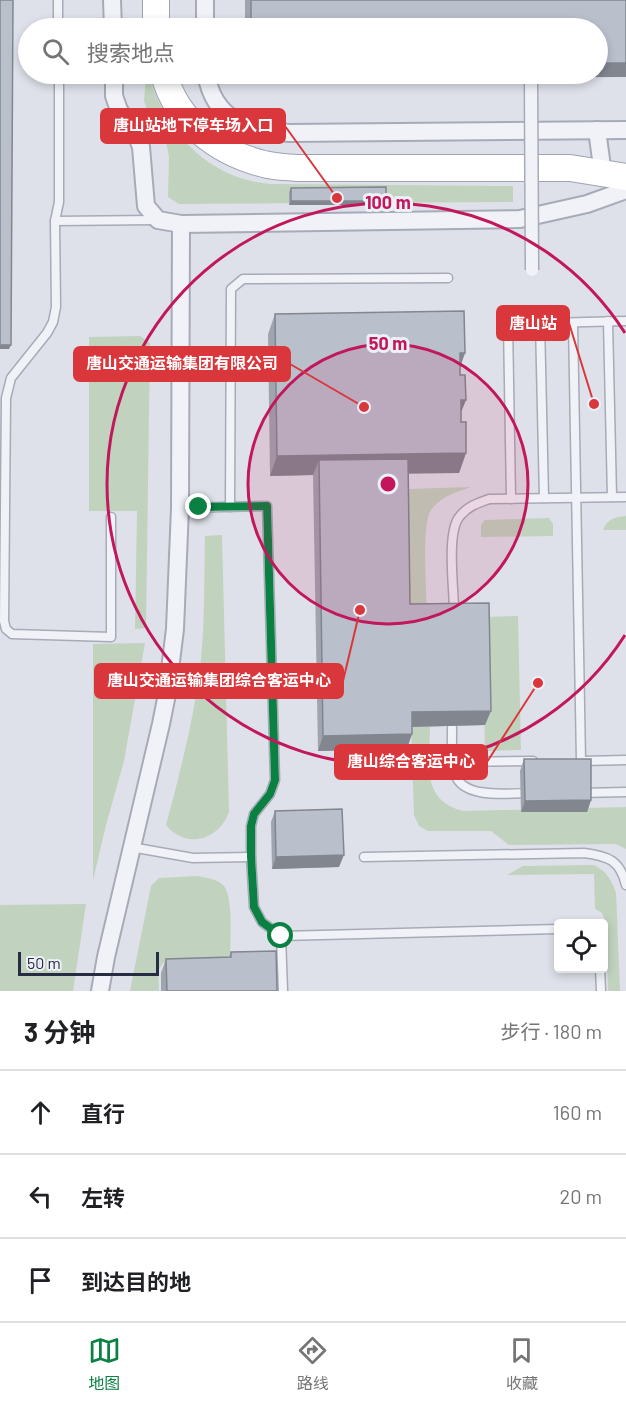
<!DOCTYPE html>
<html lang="zh">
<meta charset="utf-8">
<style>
body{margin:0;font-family:Barlow,"Noto Sans SC",sans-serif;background:#f6f6f6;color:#202124}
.controls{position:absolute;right:18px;bottom:18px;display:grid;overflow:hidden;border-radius:6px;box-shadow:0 3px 9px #0003}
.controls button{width:54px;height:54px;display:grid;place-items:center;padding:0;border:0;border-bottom:2px solid #e0e0e0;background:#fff;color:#202124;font:30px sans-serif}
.scale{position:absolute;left:18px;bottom:15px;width:141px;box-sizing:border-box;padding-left:6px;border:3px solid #262c41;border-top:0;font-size:16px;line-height:21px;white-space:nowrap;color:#262c41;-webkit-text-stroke:4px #edf0f6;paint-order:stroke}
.stop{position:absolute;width:18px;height:18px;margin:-14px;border:4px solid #0b8043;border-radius:50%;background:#fff}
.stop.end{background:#0b8043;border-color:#fff;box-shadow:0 2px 6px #0008}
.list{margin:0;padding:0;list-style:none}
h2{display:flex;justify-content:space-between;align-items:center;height:78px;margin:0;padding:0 24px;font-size:26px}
h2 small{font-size:20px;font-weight:400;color:#757577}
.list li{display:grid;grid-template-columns:39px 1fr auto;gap:18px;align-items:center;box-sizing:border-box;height:84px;padding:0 24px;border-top:2px solid #e0e0e0}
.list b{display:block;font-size:22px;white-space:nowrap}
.list em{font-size:20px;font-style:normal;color:#757577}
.icon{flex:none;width:33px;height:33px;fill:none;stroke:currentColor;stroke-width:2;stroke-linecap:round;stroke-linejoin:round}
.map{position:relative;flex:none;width:626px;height:991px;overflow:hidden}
.search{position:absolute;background:#fff;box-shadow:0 3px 9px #0003;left:18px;right:18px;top:18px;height:66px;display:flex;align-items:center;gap:15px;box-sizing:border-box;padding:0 21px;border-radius:33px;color:#757577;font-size:22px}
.sheet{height:330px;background:#fff}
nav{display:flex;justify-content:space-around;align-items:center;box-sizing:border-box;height:84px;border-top:2px solid #e0e0e0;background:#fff;font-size:16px;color:#757577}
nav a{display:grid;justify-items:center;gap:3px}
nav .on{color:#0b8043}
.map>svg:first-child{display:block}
.green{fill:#c1d3be}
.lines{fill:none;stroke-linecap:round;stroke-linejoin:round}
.service-casing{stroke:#a7abb7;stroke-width:11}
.minor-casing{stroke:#a7abb7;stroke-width:20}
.primary-casing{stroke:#9ca3b5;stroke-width:28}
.service{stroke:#f1f2f7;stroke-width:8}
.minor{stroke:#f1f2f7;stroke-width:16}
.primary{stroke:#fff;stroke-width:26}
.pedestrian-bridge-casing{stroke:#a7abb7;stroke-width:15;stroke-linecap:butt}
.pedestrian-bridge{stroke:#f1f2f7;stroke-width:12}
.wall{fill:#a0a4af}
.shaded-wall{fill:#82868f}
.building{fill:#babfcc;stroke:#82868f;stroke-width:1.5}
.route{stroke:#0b8043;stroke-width:8}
.ring{fill:none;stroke:#c2185b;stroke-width:3}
.centre{fill:#c2185b;stroke:#edf0f6;stroke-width:3}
.ring-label{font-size:18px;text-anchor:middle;font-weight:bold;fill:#c2185b;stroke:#edf0f6;stroke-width:6;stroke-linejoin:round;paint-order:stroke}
.leader{fill:none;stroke:#d9373b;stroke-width:2}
.callout-dot{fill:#d9373b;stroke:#edf0f6;stroke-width:2}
.callout{fill:#d9373b;stroke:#d9373b;stroke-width:2}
.callout-label{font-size:16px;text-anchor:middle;font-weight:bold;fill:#fff}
</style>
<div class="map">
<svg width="626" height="991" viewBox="0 0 626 991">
<rect width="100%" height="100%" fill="#dee1e9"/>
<g class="green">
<path d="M146,74h2c15,48 46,90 96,105 9,3 18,4 27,5l242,2v16l-334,2 -11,-7 1,-40 -3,-16 -17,-26 -5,-14z"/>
<path d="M140,336l10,7 -4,285 -11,1 2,-118h-48v-174z"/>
<path d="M471,487c-15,5 -31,10 -40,23 -10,14 -4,87 -4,108h-18l-1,-129z"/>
<path d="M626,516v14h-23c4,-11 12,-13 23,-14z"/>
<path d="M549,518l4,6v12l-72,1v-12l4,-5z"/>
<path d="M222,535l7,277c-10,28 -43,38 -63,13 14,-52 27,-103 34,-156 5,-44 4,-89 5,-133z"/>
<path d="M518,616l3,134 -36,1 -3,-134z"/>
<path d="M145,643l-21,118 -18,64 -13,55v-236z"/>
<path d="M411,727h19c0,36 -10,73 33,84l163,-4v42l-10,-5 -107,1 -18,-14h-63l-9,-5 -5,-11z"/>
<path d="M594,865c13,7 17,14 22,28l4,98h-12l-2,-68 -4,-10 -7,-4 -1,-35 -87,1 16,-9z"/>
<path d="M198,876c9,2 20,3 26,10 10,14 6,58 6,75l-67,2 -5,8 1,20h-29l21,-105 8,-8z"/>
<path d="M86,904l-13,87h-73v-86z"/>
</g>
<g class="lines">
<g class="service-casing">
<g id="service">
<path d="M58,0v28"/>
<path d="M59,74v128l-4,19 1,86 -3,15 -6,11 -36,45 -5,20 -2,223 2,8 6,5 99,3v-120"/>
<path d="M55,221l101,-1"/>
<path d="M608,321l4,176"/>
<path d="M540,323l4,175"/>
<path d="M573,323l8,438"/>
<path d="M511,499l-3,-175 118,-3"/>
<path d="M230,507l1,-218 12,-10 205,-1"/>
<path d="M180,508l87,-2 8,274 -5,14 -16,20 -3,12v31l3,50 8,15 19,14"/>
<path d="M454,610c0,-21 -8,-79 6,-94 8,-10 18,-13 29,-17l137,-2"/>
<path d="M452,728c0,15 -1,32 3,46 8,26 55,19 77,19"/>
<path d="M582,761l44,-1"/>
<path d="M453,762l80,-1"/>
<path d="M581,793l45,-1"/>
<path d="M131,847l62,11 58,-1"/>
<path d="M364,857l220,-4c24,3 36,7 42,32"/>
<path d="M600,968l1,23"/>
<path d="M283,991l-2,-55 277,-7"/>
</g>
</g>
<g class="minor-casing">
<g id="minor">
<path d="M112,0l1,28"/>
<path d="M205,0v28"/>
<path d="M114,74v22l5,14 17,24 5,13 5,59 12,14 23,4 339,-5 67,-15 39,-14"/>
<path d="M206,74c9,48 40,54 83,59l337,-3"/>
<path d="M597,130l6,44"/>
<path d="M100,991l6,-34 55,-233 6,-30 8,-65 5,-121 1,-284"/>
</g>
</g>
<g class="primary-casing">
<g id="primary">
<path d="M156,0v28"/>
<path d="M164,74c12,47 54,79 100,90 10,3 22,3 33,4h273l56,9"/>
</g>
</g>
<use href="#service" class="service"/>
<use href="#minor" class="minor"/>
<use href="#primary" class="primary"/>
<g class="pedestrian-bridge-casing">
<path id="pedestrian-bridge" d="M531,78l1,192"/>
</g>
<use href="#pedestrian-bridge" class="pedestrian-bridge"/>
</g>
<g class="wall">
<path d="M245,0h381v77l-380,1v-4h351v-46h-352z"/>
<path d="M291,188l95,13 -1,4h-96v-13z"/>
<path d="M275,314l190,39 -5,13v9l6,25 -5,12v10l5,31 -7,20h-51l2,131 75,121 -73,2 -5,22 -89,2 -5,-276 -43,1 -2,-142z"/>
<path d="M524,759l67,41 -4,12h-66l-1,-41z"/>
<path d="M275,811l64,56 -67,2 -1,-47z"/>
<path d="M231,952l46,39h-116v-18l5,-14 63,-2z"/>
</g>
<g class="shaded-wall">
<path d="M597,63h29v14l-380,1 1,-4h350z"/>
<path d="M291,201h95l-1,4h-96z"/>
<path d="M0,345h11l-2,4h-9z"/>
<path d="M460,353h5l-7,20z"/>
<path d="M461,400h5l-8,19z"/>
<path d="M466,453l-7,20 -140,2v-15l-6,15 -43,1 7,-20z"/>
<path d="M491,711l-6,14 -78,2 5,-15z"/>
<path d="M412,734l-5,15 -89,2 5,-15z"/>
<path d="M591,800l-4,12h-66l4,-11z"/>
<path d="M344,855l-5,12 -67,2 4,-12z"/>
</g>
<g class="building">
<path d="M0,0h13l-2,345h-11z"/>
<path d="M251,0h375v63h-29v-35h-346z"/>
<path d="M386,187v14h-95v-13z"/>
<path d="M464,311l1,42h-5v22h5l1,25h-5v22h5v31l-189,3 -2,-142z"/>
<path d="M408,459l2,145 79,-1 2,108 -79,1v22l-89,2 -4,-276z"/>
<path d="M524,759h67v41l-66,1z"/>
<path d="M342,809l2,46 -68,2 -1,-46z"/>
<path d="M276,951l1,40h-110l-1,-32 65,-2v-5z"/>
</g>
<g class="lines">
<path class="route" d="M199,507l68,-1 8,274 -5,14 -16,20 -3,12v30l3,51 8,15 19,14"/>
</g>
<circle cx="388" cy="484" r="140" fill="#c2185b" fill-opacity=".12"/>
<g class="ring">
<circle cx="388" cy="484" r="140"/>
<path d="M625 635A281 281 0 1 1 625 333"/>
</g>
<circle cx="388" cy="484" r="9" class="centre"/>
<g class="ring-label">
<text x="388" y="209">100 m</text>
<text x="388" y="350">50 m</text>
</g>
<path class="leader" d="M337 198L285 126M594 404L569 323M364 407L290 364M360 610L343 681M538 683L487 762"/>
<g class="callout-dot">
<circle cx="337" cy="198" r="6"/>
<circle cx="594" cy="404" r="6"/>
<circle cx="364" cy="407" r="6"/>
<circle cx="360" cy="610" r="6"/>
<circle cx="538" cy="683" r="6"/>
</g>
<g class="callout">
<rect x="101" y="109" width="184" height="34" rx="6"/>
<rect x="497" y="306" width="72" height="34" rx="6"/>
<rect x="74" y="347" width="216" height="34" rx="6"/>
<rect x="95" y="664" width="248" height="34" rx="6"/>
<rect x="335" y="745" width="152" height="34" rx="6"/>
</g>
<g class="callout-label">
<text x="193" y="131">唐山站地下停车场入口</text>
<text x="533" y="329">唐山站</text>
<text x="182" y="369">唐山交通运输集团有限公司</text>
<text x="219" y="686">唐山交通运输集团综合客运中心</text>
<text x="411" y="767">唐山综合客运中心</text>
</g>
</svg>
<div class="controls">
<button><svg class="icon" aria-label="locate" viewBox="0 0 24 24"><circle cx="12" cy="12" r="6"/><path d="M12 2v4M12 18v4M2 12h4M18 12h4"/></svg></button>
</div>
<div class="scale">50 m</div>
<div class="stop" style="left:281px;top:936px"></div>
<div class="stop end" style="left:199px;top:507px"></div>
<div class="search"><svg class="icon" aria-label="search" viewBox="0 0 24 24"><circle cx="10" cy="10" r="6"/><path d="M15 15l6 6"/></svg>搜索地点</div>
</div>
<section class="sheet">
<h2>3 分钟<small>步行 · 180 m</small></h2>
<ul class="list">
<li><svg class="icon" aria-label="ahead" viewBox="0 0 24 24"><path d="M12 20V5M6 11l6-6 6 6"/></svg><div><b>直行</b></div><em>160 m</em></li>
<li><svg class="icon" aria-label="left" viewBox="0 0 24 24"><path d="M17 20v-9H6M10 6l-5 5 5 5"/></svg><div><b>左转</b></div><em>20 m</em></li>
<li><svg class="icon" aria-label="arrive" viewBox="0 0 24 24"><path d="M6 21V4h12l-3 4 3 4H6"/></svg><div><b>到达目的地</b></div></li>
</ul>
</section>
<nav>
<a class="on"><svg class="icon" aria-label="map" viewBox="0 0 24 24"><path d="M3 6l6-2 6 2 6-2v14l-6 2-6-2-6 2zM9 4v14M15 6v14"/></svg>地图</a>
<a><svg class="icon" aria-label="directions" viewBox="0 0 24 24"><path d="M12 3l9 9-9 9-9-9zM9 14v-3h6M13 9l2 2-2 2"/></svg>路线</a>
<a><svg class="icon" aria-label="saved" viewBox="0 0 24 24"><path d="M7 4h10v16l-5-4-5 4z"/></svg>收藏</a>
</nav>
